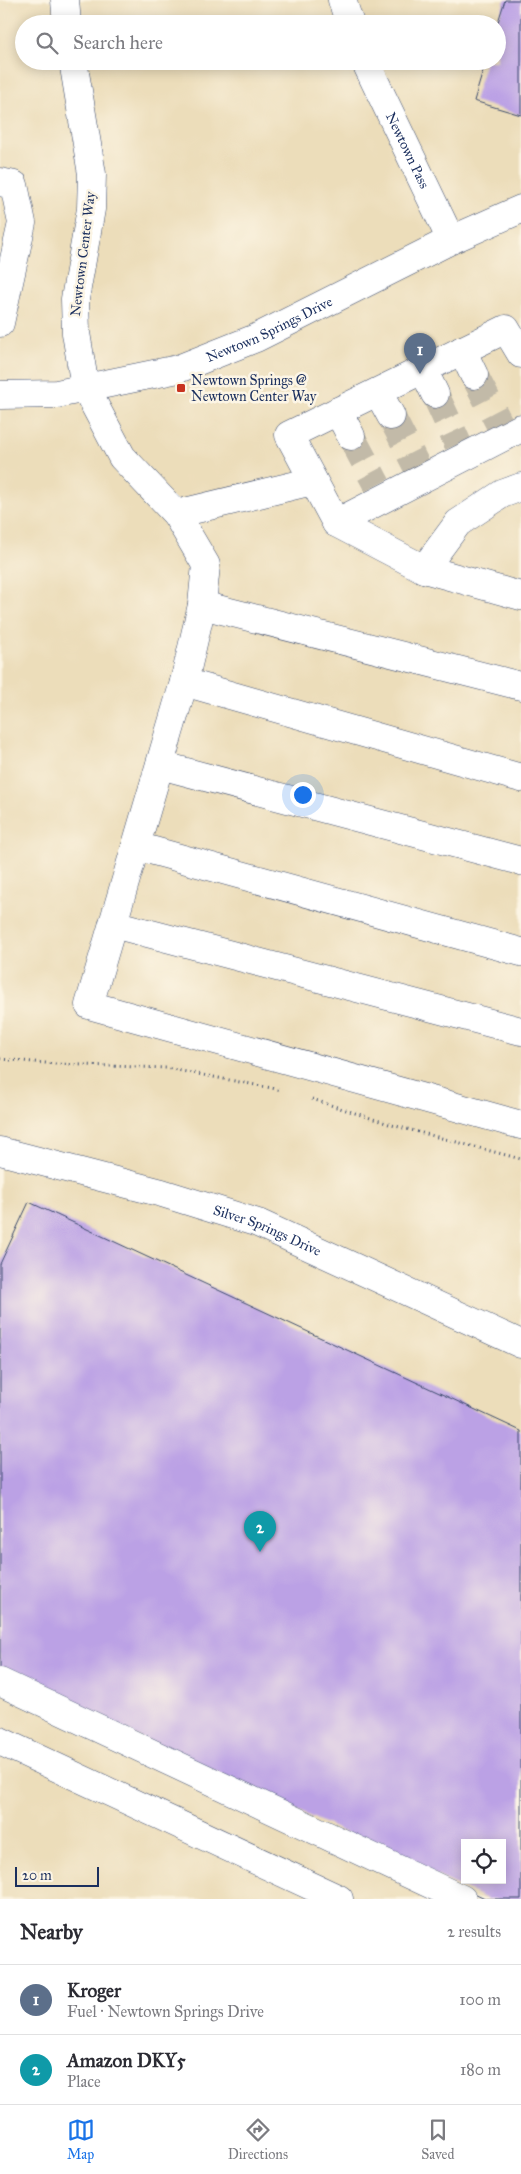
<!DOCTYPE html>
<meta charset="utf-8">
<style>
body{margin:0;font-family:"IM FELL Great Primer",serif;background:#f7f7f7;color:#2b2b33}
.controls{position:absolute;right:15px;bottom:15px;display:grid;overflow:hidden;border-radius:0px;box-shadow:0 2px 12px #0003}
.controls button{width:45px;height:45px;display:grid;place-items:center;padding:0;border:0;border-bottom:1px solid #e1e1e2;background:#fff;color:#2b2b33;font:25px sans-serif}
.scale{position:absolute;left:15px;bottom:12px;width:84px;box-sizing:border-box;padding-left:5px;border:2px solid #1b2f5e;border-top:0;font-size:14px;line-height:18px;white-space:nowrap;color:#1b2f5e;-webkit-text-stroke:4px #fcf5e5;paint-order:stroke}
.you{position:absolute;left:302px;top:794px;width:18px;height:18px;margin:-12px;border:4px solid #fff;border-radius:50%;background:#1a73e8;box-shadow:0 0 0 8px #1a73e833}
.badge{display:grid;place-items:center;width:32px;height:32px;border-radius:50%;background:#1a73e8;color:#fff;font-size:16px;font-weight:700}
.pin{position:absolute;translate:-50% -41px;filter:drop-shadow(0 1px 2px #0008)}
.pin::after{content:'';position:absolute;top:26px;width:18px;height:15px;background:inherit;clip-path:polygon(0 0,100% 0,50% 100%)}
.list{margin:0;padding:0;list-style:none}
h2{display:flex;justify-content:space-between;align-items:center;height:65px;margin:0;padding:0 20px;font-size:21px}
h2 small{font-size:16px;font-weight:400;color:#7c7c81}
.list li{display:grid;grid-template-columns:32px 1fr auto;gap:15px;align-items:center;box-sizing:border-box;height:70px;padding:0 20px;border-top:1px solid #e1e1e2}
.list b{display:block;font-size:19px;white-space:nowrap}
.list p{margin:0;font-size:16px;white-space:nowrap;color:#7c7c81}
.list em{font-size:16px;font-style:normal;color:#7c7c81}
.icon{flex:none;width:28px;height:28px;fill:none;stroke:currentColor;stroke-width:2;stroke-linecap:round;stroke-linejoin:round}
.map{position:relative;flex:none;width:521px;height:1899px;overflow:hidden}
.search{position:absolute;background:#fff;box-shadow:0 2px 12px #0003;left:15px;right:15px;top:15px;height:55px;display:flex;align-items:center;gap:12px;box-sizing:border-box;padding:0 18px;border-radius:28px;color:#7c7c81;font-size:19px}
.sheet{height:205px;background:#fff}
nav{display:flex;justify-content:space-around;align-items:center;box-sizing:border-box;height:70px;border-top:1px solid #e1e1e2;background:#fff;font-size:14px;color:#7c7c81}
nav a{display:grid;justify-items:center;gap:2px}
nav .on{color:#1a73e8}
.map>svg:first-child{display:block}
.building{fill:#bba1e5;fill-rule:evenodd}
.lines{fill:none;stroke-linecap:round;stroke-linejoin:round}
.minor-tunnel{stroke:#c2baa8;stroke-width:28;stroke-dasharray:28 14;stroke-linecap:butt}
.minor-casing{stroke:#3a496c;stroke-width:29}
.path{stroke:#3a496c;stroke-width:3;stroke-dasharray:1 4;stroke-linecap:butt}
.minor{stroke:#fff;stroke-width:28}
.poi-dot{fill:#c8321e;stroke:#fcf5e5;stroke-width:2}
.labels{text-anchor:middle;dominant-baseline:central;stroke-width:5;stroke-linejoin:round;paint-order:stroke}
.street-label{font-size:14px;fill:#1b2f5e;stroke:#fcf5e5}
.poi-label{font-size:14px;fill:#1b2f5e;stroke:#fcf5e5;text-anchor:start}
</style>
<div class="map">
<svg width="521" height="1899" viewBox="0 0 521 1899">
<rect width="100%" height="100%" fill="#fcf5e5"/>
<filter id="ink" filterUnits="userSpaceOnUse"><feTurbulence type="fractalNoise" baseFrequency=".02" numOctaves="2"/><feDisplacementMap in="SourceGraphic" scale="10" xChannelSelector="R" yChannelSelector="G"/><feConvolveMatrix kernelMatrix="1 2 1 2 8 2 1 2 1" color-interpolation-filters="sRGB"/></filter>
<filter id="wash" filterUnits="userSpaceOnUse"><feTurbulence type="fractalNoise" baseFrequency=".0096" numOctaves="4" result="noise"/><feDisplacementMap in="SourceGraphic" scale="20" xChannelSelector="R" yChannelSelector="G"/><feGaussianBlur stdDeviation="1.12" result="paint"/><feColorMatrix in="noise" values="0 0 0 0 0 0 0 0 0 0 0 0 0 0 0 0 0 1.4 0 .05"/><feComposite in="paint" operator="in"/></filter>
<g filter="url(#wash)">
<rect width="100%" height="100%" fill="#ecddba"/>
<g id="blocks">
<g class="building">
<path d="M505,0h16v115l-47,-14 12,-40h11v-36z"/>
<path d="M29,1202l492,229v468h-34l-487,-227v-408zM465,1843h37v37h-37z"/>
</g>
</g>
</g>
<g filter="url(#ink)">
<use href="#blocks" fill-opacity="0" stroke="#3a496c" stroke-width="1"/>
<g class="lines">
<g class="minor-tunnel">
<path d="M474,375l25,48"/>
<path d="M435,394l23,50"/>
<path d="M391,416l27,53"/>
<path d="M351,436l26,49"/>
</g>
<g class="minor-casing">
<g id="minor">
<path d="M65,0l2,24"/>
<path d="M342,0l8,24"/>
<path d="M73,61l19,113 -1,35 -16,90 1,34 9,54 37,70 54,57 137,-33"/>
<path id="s1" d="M365,61l86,179"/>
<path d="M0,182l14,3 8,38 -22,100"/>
<path d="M462,350l12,25"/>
<path d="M521,354l-15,-25 -217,106 47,88 185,-95"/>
<path d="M423,369l12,25"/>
<path d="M378,392l13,24"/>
<path id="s2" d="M0,395l57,-1 121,-25 78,-31 195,-98 70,-31"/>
<path d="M338,411l13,25"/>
<path d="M176,514l30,51 -4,40 -18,77 -95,323 432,120"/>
<path d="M336,523l88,46 34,-46 44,-29 19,-7"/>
<path d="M424,569l97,27"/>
<path d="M202,605l319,81"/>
<path d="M184,682l337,96"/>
<path d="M160,765l361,96"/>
<path d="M136,846l385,106"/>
<path d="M113,924l408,107"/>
<path id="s3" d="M0,1151l162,42 96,30 263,121"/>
<path d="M0,1682l462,217"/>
<path d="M0,1741l339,158"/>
</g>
</g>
<g class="path">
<path d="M0,1059l56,5 110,4 116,22"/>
<path d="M312,1099l80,26 129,34"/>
</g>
<use href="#minor" class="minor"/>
</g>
</g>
<rect class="poi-dot" x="176" y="383" width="10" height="10" rx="2.5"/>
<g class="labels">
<g class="street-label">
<text stroke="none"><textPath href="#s1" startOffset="99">Newtown Pass</textPath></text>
<text transform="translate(83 254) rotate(-83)">Newtown Center Way</text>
<text stroke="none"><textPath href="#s2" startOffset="280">Newtown Springs Drive</textPath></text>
<text stroke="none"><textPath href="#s3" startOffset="279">Silver Springs Drive</textPath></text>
</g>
<g class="poi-label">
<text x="191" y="380">Newtown Springs @<tspan x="191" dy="16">Newtown Center Way</tspan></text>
</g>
</g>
</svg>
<div class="controls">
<button><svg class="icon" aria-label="locate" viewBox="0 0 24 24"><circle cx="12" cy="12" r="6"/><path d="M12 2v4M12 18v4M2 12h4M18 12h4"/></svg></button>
</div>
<div class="scale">20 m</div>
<div class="you"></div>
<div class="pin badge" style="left:420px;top:374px;background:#5c6f8a">1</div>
<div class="pin badge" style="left:260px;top:1552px;background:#0f9aa8">2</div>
<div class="search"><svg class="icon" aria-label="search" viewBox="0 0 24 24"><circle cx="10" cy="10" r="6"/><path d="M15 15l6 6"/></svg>Search here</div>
</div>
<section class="sheet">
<h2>Nearby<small>2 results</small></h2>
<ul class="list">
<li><span class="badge" style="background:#5c6f8a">1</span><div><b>Kroger</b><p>Fuel · Newtown Springs Drive</p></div><em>100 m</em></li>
<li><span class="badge" style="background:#0f9aa8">2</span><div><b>Amazon DKY5</b><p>Place</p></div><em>180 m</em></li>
</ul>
</section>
<nav>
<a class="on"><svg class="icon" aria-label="map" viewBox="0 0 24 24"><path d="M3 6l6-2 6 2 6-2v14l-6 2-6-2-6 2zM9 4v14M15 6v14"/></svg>Map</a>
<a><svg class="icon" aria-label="directions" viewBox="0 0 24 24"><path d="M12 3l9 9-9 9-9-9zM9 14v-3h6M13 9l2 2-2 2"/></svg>Directions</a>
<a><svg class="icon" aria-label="saved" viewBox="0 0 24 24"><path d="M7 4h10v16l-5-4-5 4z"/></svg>Saved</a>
</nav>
